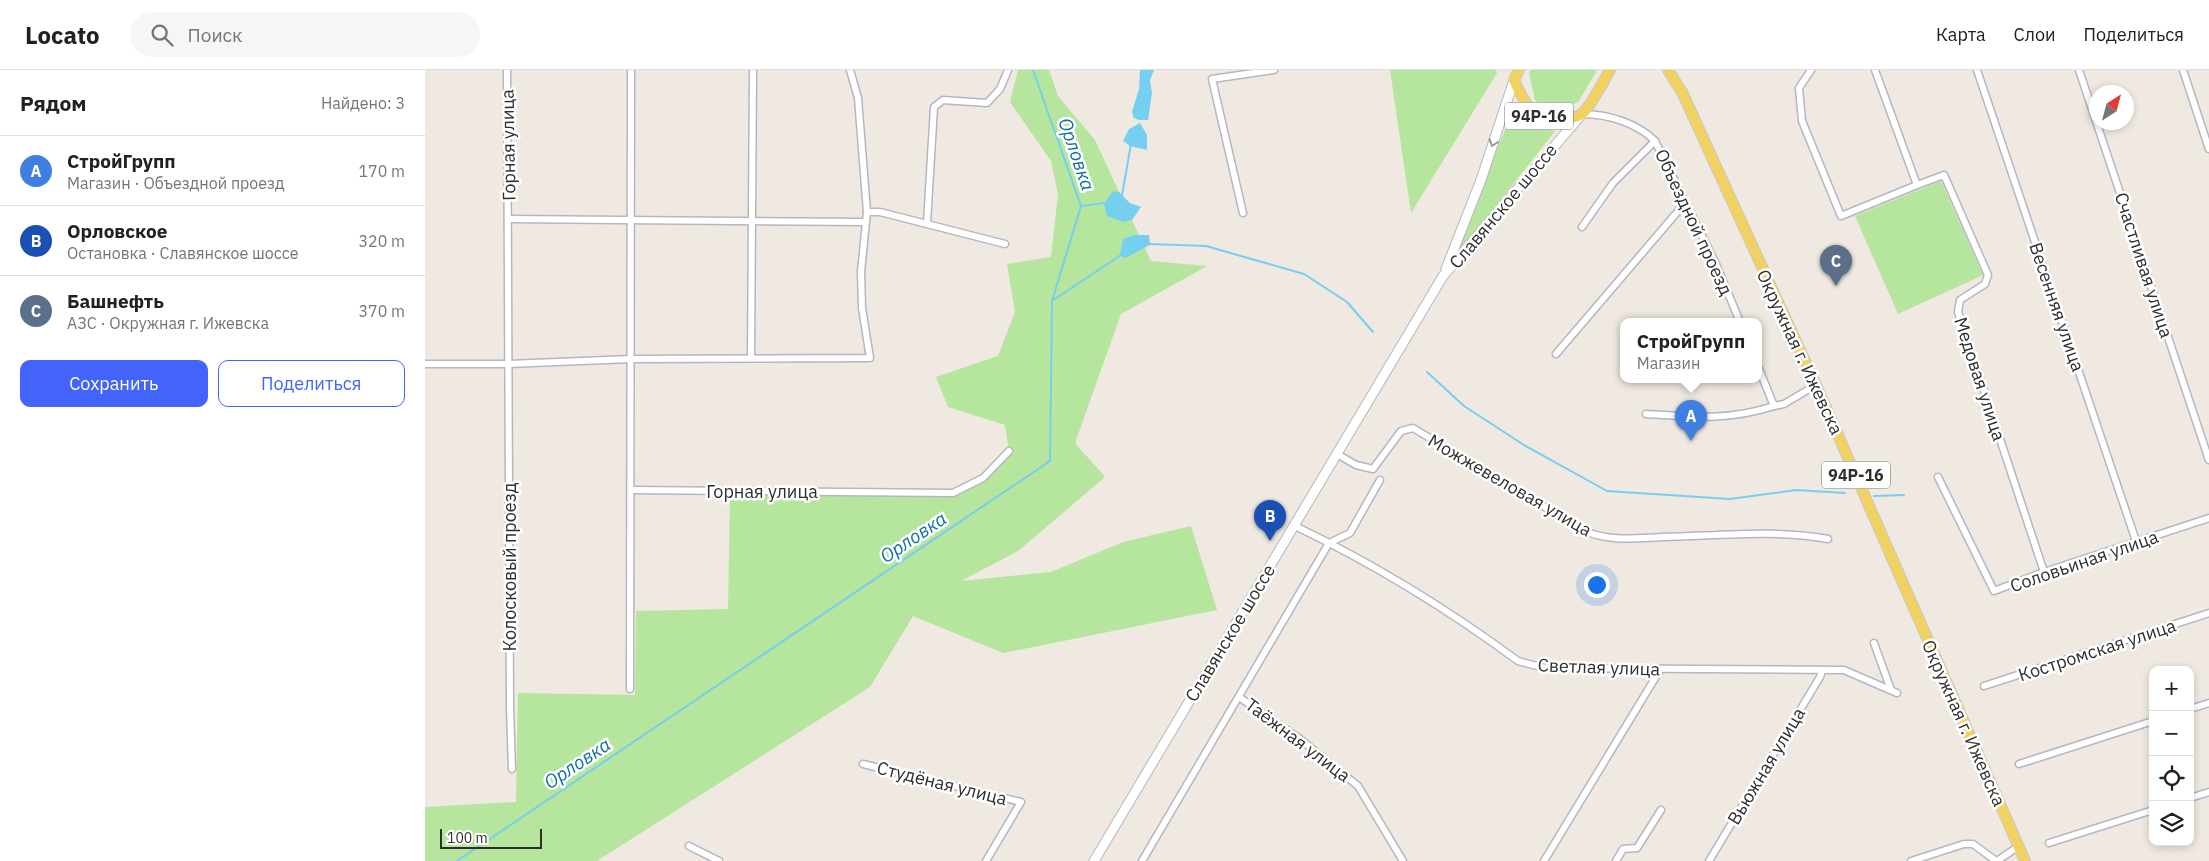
<!DOCTYPE html>
<html lang="ru">
<meta charset="utf-8">
<style>
body{margin:0;font-family:"IBM Plex Sans",sans-serif;background:#f6f6f6;color:#202124}
.controls{position:absolute;right:15px;bottom:15px;display:grid;overflow:hidden;border-radius:10px;box-shadow:0 2px 8px #0003}
.controls button{width:45px;height:45px;display:grid;place-items:center;padding:0;border:0;border-bottom:1px solid #e0e0e0;background:#fff;color:#202124;font:25px sans-serif}
.compass{position:absolute;left:1664px;top:15px;width:45px;height:45px;border-radius:50%;background:#fff;box-shadow:0 2px 8px #0003;rotate:36deg}
.scale{position:absolute;left:15px;bottom:12px;width:102px;box-sizing:border-box;padding-left:5px;border:2px solid #2e2e2e;border-top:0;font-size:14px;line-height:18px;white-space:nowrap;color:#2e2e2e;-webkit-text-stroke:4px #fff;paint-order:stroke}
.you{position:absolute;left:1171px;top:514px;width:18px;height:18px;margin:-12px;border:4px solid #fff;border-radius:50%;background:#1a73e8;box-shadow:0 0 0 8px #1a73e833}
.badge{display:grid;place-items:center;width:32px;height:32px;border-radius:50%;background:#4264fb;color:#fff;font-size:16px;font-weight:700}
.pin{position:absolute;translate:-50% -41px;filter:drop-shadow(0 1px 2px #0008)}
.pin::after{content:'';position:absolute;top:26px;width:18px;height:15px;background:inherit;clip-path:polygon(0 0,100% 0,50% 100%)}
.popup{position:absolute;left:1195px;top:248px;width:142px;height:65px;box-sizing:border-box;display:grid;place-content:center;border-radius:10px;background:#fff;filter:drop-shadow(0 1px 4px #0005);font-size:16px;white-space:nowrap;color:#757577}
.popup b{font-size:19px;color:#202124}
.popup::after{content:'';position:absolute;left:50%;top:100%;margin-left:-10px;border:10px solid transparent;border-top-color:#fff}
.list{margin:0;padding:0;list-style:none}
h2{display:flex;justify-content:space-between;align-items:center;height:65px;margin:0;padding:0 20px;font-size:21px}
h2 small{font-size:16px;font-weight:400;color:#757577}
.list li{display:grid;grid-template-columns:32px 1fr auto;gap:15px;align-items:center;box-sizing:border-box;height:70px;padding:0 20px;border-top:1px solid #e0e0e0}
.list b{display:block;font-size:19px;white-space:nowrap}
.list p{margin:0;font-size:16px;white-space:nowrap;color:#757577}
.list em{font-size:16px;font-style:normal;color:#757577}
.actions{display:flex;gap:10px;padding:15px 20px}
.actions a{flex:1;padding:11px 0;border:1px solid #4264fb;border-radius:10px;text-align:center;font-size:18px;color:#4264fb}
.actions .main{background:#4264fb;color:#fff}
.icon{flex:none;width:28px;height:28px;fill:none;stroke:currentColor;stroke-width:2;stroke-linecap:round;stroke-linejoin:round}
.map{position:relative;flex:none;width:1784px;height:791px;overflow:hidden}
header{display:flex;align-items:center;gap:30px;box-sizing:border-box;height:70px;padding:0 25px;background:#fff;border-bottom:1px solid #e0e0e0}
header strong{font-size:24px}
nav{display:flex;gap:28px;margin-inline-start:auto;font-size:18px}
.search{width:350px;height:45px;background:#f6f6f6;display:flex;align-items:center;gap:12px;box-sizing:border-box;padding:0 18px;border-radius:28px;color:#757577;font-size:19px}
main{display:flex}
aside{flex:1;background:#fff}
.map>svg:first-child{display:block}
.green{fill:#b6e59e}
.water{fill:#75cff0}
.lines{fill:none;stroke-linecap:round;stroke-linejoin:round}
.stream{stroke:#75cff0;stroke-width:2}
.minor-casing{stroke:#b4b7c1;stroke-width:9}
.secondary-casing{stroke:#b4b7c1;stroke-width:11}
.primary-casing{stroke:#c9c9c9;stroke-width:12}
.minor{stroke:#fff;stroke-width:6}
.secondary{stroke:#fff;stroke-width:9}
.primary{stroke:#f2d163;stroke-width:10}
.oneway{stroke:#969696}
.labels{text-anchor:middle;dominant-baseline:central;stroke-width:5;stroke-linejoin:round;paint-order:stroke}
.shield{fill:#fff;stroke:#6d6d6d;stroke-width:1}
.shield-label{font-size:16px;font-weight:bold;fill:#2e2e2e}
.street-label{font-size:18px;fill:#2e2e2e;stroke:#fff}
.water-label{font-size:19px;font-style:italic;fill:#0d6fa3;stroke:#fff}
</style>
<header>
<strong>Locato</strong>
<div class="search"><svg class="icon" aria-label="search" viewBox="0 0 24 24"><circle cx="10" cy="10" r="6"/><path d="M15 15l6 6"/></svg>Поиск</div>
<nav><a>Карта</a><a>Слои</a><a>Поделиться</a></nav>
</header>
<main>
<aside>
<h2>Рядом<small>Найдено: 3</small></h2>
<ul class="list">
<li><span class="badge" style="background:#3f7fe0">A</span><div><b>СтройГрупп</b><p>Магазин · Объездной проезд</p></div><em>170 m</em></li>
<li><span class="badge" style="background:#1a4fb4">B</span><div><b>Орловское</b><p>Остановка · Славянское шоссе</p></div><em>320 m</em></li>
<li><span class="badge" style="background:#5c6f8a">C</span><div><b>Башнефть</b><p>АЗС · Окружная г. Ижевска</p></div><em>370 m</em></li>
</ul>
<div class="actions"><a class="main">Сохранить</a><a>Поделиться</a></div>
</aside>
<div class="map">
<svg width="1784" height="791" viewBox="0 0 1784 791">
<rect width="100%" height="100%" fill="#efe9e1"/>
<g class="green">
<path d="M593,0h31l9,26 37,44 56,121 56,5 -86,48 -46,129 30,34 -87,74 -57,30 90,-9 72,-30 68,-16 26,84 -214,43 -90,-37 -43,71 -273,174h-172v-54l91,-5 2,-109 117,2 1,-84 92,-2 2,-113h224l31,-15 24,-30 -4,-26 -57,-18 -12,-30 62,-21 17,-44 -8,-48 44,-7 7,-63 -7,-33 -41,-59z"/>
<path d="M965,0h106l1,3 -86,140z"/>
<path d="M1106,0h66l-18,31 -19,11 -17,-6 -8,-6 -6,-27z"/>
<path d="M1089,37l14,15 27,9 -103,131z"/>
<path d="M1516,111l42,94 -85,39 -43,-98z"/>
</g>
<g class="water">
<path d="M715,0h14l-4,10 2,13 -4,27h-9l-5,-2 -2,-6 7,-23z"/>
<path d="M715,53l7,12v15l-17,-4 -7,-5 6,-12z"/>
<path d="M688,121l6,1 11,11 11,4 -9,13 -9,2 -16,-6 -3,-12z"/>
<path d="M709,165h15l1,10 -25,13 -5,-3 3,-16z"/>
</g>
<g class="lines">
<g class="stream">
<path d="M697,125l9,-51"/>
<path d="M657,136l22,-3"/>
<path d="M724,174l57,2 98,28 43,28 26,30"/>
<path d="M627,231l69,-46"/>
<path d="M1002,302l37,34 60,39 83,46 123,8 66,-9 49,3"/>
<path d="M1449,426l30,-1"/>
<path d="M32,791l593,-400 2,-160 29,-95 -48,-136"/>
</g>
<g class="minor-casing">
<g id="minor">
<path d="M82,0l3,638 2,61"/>
<path d="M1386,0l-12,18 3,33 39,95 76,-31"/>
<path d="M1450,0l42,115 27,-10 44,100 -3,9 -25,16 -2,12 86,260"/>
<path d="M1552,0l160,474"/>
<path d="M1654,0l130,390"/>
<path d="M1758,0l26,79"/>
<path d="M1157,44c26,0 55,9 73,27l61,123 24,58"/>
<path d="M442,142h13l125,32"/>
<path d="M818,143l-31,-134 62,-9"/>
<path d="M84,149l356,3"/>
<path d="M502,153l7,-116 9,-7 44,3 13,-14 8,-19"/>
<path d="M1157,157l31,-44 42,-42"/>
<path d="M1131,284l129,-151"/>
<path d="M326,288l2,-288"/>
<path d="M0,294h83l123,-5 239,-1 -8,-50 -1,-36 6,-60 -9,-114 -8,-28"/>
<path d="M1349,336l10,-2 32,-19"/>
<path d="M1221,344c48,3 81,7 128,-8l-15,-37"/>
<path d="M912,384l19,11 17,4 28,-38 12,-3 172,103c25,11 52,7 79,6 51,-1 114,-8 164,2"/>
<path d="M1513,407l56,114 50,-19 165,-54"/>
<path d="M206,420l322,3 30,-15 26,-27"/>
<path d="M870,456c77,37 154,84 223,135l27,7 299,2 53,23"/>
<path d="M1449,573l17,47"/>
<path d="M1559,616l225,-73"/>
<path d="M205,619l1,-619"/>
<path d="M814,627l61,42 58,47 45,75"/>
<path d="M1765,639l19,-6"/>
<path d="M438,694l158,38 -35,59"/>
<path d="M1594,694l134,-43"/>
<path d="M1765,728l19,-6"/>
<path d="M1624,773l104,-33"/>
<path d="M264,776l30,15"/>
<path d="M717,791l187,-318 21,-10 30,-53"/>
<path d="M1119,791l116,-191"/>
<path d="M1191,791l7,-12 14,-1 24,-38"/>
<path d="M1284,791l111,-184 2,-6"/>
<path d="M1486,791l53,-17h9l23,17"/>
<path d="M1572,791l22,-15"/>
</g>
</g>
<g class="secondary-casing">
<g id="secondary">
<path d="M1021,199l35,-89 33,-100"/>
<path d="M669,791l349,-585 139,-162"/>
</g>
</g>
<g class="primary-casing">
<g id="primary">
<path d="M1094,0l-5,10c10,23 22,45 50,40 5,-1 15,-3 19,-7 9,-9 20,-31 27,-43"/>
<path d="M1243,0l14,22 134,293 209,476"/>
</g>
</g>
<use href="#minor" class="minor"/>
<use href="#secondary" class="secondary"/>
<use href="#primary" class="primary"/>
</g>
<defs><path id="oneway-chevron" d="M-2-3.5L2.5 0L-2 3.5" fill="none" stroke-width="1.6" stroke-linecap="round" stroke-linejoin="round" transform="scale(1.25)"/></defs>
<use class="oneway" href="#oneway-chevron" transform="translate(1068 73) rotate(108)"/>
<g class="labels">
<g class="shield">
<rect x="1080" y="32.5" width="68" height="27" rx="4"/>
<rect x="1397" y="391.5" width="68" height="27" rx="4"/>
</g>
<g class="shield-label">
<text x="1114" y="46">94Р-16</text>
<text x="1431" y="405">94Р-16</text>
</g>
<g class="street-label">
<text transform="translate(83 75) rotate(-91)">Горная улица</text>
<text transform="translate(1078 136) rotate(-50)">Славянское шоссе</text>
<text transform="translate(1269 152) rotate(65)">Объездной проезд</text>
<text transform="translate(1719 195) rotate(72)">Счастливая улица</text>
<text transform="translate(1632 237) rotate(71)">Весенняя улица</text>
<text transform="translate(1375 282) rotate(65)">Окружная г. Ижевска</text>
<text transform="translate(1555 309) rotate(72)">Медовая улица</text>
<text transform="translate(1085 415) rotate(30)">Можжевеловая улица</text>
<text x="337" y="421">Горная улица</text>
<text transform="translate(1659 491) rotate(-19)">Соловьиная улица</text>
<text transform="translate(84 497) rotate(-90)">Колосковый проезд</text>
<text transform="translate(805 563) rotate(-59)">Славянское шоссе</text>
<text transform="translate(1672 580) rotate(-18)">Костромская улица</text>
<text transform="translate(1174 597) rotate(2)">Светлая улица</text>
<text transform="translate(1539 653) rotate(66)">Окружная г. Ижевска</text>
<text transform="translate(873 670) rotate(37)">Таёжная улица</text>
<text transform="translate(1341 696) rotate(-59)">Вьюжная улица</text>
<text transform="translate(517 713) rotate(14)">Студёная улица</text>
</g>
<g class="water-label">
<text transform="translate(652 84) rotate(71)">Орловка</text>
<text transform="translate(488 467) rotate(-34)">Орловка</text>
<text transform="translate(152 693) rotate(-34)">Орловка</text>
</g>
</g>
</svg>
<div class="controls">
<button>+</button>
<button>−</button>
<button><svg class="icon" aria-label="locate" viewBox="0 0 24 24"><circle cx="12" cy="12" r="6"/><path d="M12 2v4M12 18v4M2 12h4M18 12h4"/></svg></button>
<button><svg class="icon" aria-label="layers" viewBox="0 0 24 24"><path d="M12 4l9 5-9 5-9-5zM3 14l9 5 9-5"/></svg></button>
</div>
<svg class="compass" viewBox="-18 -18 36 36"><path d="M0-13l5 13h-10z" fill="#e53935"/><path d="M0 13l5-13h-10z" fill="#757577"/></svg>
<div class="scale">100 m</div>
<div class="you"></div>
<div class="pin badge" style="left:1266px;top:371px;background:#3f7fe0">A</div>
<div class="popup"><b>СтройГрупп</b>Магазин</div>
<div class="pin badge" style="left:845px;top:471px;background:#1a4fb4">B</div>
<div class="pin badge" style="left:1411px;top:216px;background:#5c6f8a">C</div>
</div>
</main>
